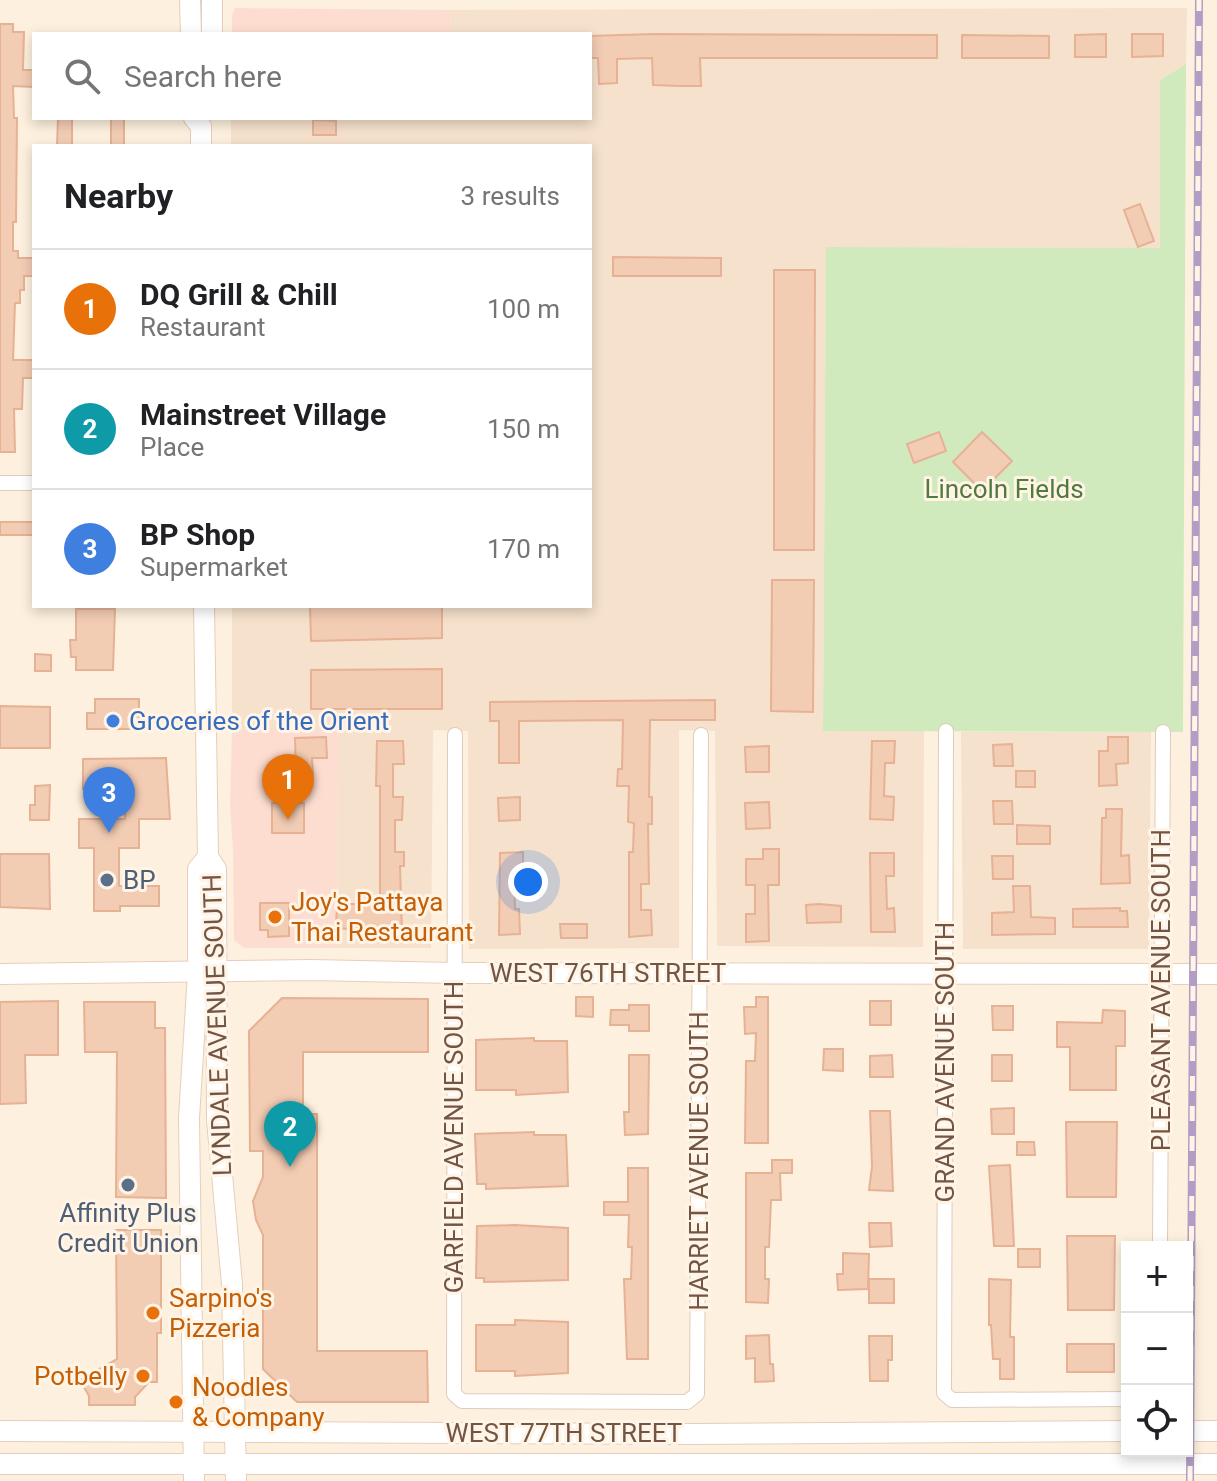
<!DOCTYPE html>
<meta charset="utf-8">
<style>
body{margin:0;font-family:Roboto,sans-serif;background:#f2f2f2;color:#202124}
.controls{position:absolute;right:24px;bottom:24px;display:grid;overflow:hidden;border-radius:0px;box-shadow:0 4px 12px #0003}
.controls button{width:72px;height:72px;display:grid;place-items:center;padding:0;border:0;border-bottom:2px solid #e0e0e0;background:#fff;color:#202124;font:40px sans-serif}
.you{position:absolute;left:528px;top:882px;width:28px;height:28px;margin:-20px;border:6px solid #fff;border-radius:50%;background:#1a73e8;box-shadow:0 0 0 12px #1a73e833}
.badge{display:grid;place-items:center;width:52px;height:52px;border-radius:50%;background:#d93025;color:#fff;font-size:26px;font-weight:700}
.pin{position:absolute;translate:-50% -66px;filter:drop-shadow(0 2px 4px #0008)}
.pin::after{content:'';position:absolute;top:42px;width:28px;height:24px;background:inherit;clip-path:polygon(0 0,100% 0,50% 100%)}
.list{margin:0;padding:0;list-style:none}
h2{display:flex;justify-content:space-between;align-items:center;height:104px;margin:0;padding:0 32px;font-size:34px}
h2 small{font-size:26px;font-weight:400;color:#757577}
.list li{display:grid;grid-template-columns:52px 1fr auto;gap:24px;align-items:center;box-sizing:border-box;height:120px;padding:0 32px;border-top:2px solid #e0e0e0}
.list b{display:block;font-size:30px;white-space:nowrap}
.list p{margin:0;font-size:26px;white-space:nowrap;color:#757577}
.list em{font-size:26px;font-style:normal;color:#757577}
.icon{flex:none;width:44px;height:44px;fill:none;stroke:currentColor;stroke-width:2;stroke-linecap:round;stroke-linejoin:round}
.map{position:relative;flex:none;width:1217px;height:1481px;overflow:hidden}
.search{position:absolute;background:#fff;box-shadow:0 4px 12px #0003;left:32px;top:32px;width:560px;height:88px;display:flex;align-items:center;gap:20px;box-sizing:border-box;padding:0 28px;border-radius:0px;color:#757577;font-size:30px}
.panel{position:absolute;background:#fff;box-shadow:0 4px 12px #0003;left:32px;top:144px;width:560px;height:464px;border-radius:0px}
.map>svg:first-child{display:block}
.residential{fill:#f5e1cc}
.commercial{fill:#feddd1}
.green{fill:#d0eabd}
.building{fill:#f3ccb4;stroke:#e7b194;stroke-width:2}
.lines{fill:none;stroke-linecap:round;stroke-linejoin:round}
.street-casing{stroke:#e1cbba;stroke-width:16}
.secondary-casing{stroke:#e8ceba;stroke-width:22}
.street{stroke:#fff;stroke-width:14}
.secondary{stroke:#fff;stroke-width:20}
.rail-casing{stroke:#b29ec5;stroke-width:8}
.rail{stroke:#fff4e5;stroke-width:5;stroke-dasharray:15;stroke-linecap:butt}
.shop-dot{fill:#3f7fe0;stroke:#fff4e5;stroke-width:3}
.service-dot{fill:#5c6f8a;stroke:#fff4e5;stroke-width:3}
.food-dot{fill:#e8710a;stroke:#fff4e5;stroke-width:3}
.labels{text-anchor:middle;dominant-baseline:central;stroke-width:6;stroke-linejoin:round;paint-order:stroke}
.park-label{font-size:26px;fill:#517a3d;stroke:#fff4e5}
.shop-label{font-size:26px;fill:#366cbe;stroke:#fff4e5;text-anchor:start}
.service-label{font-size:26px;fill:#4e5e75;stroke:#fff4e5;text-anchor:start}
.food-label{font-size:26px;fill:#c56008;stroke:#fff4e5;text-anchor:start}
.street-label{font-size:26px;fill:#735546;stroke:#fff4e5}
</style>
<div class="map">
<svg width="1217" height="1481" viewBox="0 0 1217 1481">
<rect width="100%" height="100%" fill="#fdf0de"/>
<g class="residential">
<path d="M1187,8l-1,56 -26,16v168l-334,-1 -3,483 101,1 -1,216 -206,-1 -2,-215 -36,-1v218l-210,1 -1,-218 -35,-1 -2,218h-94l1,-218h-106v-124h358v-460h-359v-28h359v-84h-140l1,-24z"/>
<path d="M961,732h190l-2,217h-186z"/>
</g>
<g class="commercial">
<path d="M235,8l216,2 -1,24h-218v-19z"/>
<path d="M232,730h106l-1,218h-93l-10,-8 -1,-91 -3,-43z"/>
</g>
<path class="green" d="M1186,64l-3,668 -360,-1 3,-484 334,1v-168z"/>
<g class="building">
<path d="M0,24h13v8h11l-1,38h11v17l-21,-1 1,32h3l-1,104h-3v29h5v7h16v18h-10v14h-4v13h-5l-2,57h21v18h-11l-1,31h-8l1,43h-15z"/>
<path d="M654,34l283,1v23h-237l1,28h-20l-28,-1 -1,-27 -35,1v24l-18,1 -1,-26h-8v-22z"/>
<path d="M1106,34v23h-31v-22z"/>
<path d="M1132,34h31v22l-31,1z"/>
<path d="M962,35l87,1v22h-87z"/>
<path d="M58,118h14v28h-15z"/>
<rect x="111" y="118" width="13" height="28"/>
<path d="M313,120l23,1v14h-23z"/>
<path d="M1140,204l14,37 -16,6 -14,-37z"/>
<path d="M613,257l108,1v18h-108z"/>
<path d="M774,270h41l-1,280h-40z"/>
<path d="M939,432l7,19 -32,12 -7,-19z"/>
<path d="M982,432l30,29 -30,30 -29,-29z"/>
<rect x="0" y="522" width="34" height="13"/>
<path d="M772,580h42l-1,132 -42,-1z"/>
<path d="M310,606h132v32l-131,3z"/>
<path d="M76,609h39l-2,61h-37v-13h-5l-1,-17h6z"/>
<path d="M35,654l16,1v16h-16z"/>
<path d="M442,669v40h-131v-39z"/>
<path d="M95,699h44v30h-52v-16h8z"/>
<path d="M715,700v20h-65l-1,77h3v27h-4l1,60h-8v26h10l1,25 -23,2v-85h4l1,-29 -6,-1 1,-36h-12l1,-17h4l1,-49 -104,1v42h-20v-42h-9v-19z"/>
<path d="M0,706l50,1v41h-50z"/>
<path d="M326,737l1,21h-15l1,16 -17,1 -1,-37z"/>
<path d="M1108,737h20v26l-12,1 1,21 -18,1v-35h9z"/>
<path d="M377,741h26l1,23h-11v33h10l-1,23h-7v32h9v14h-4l2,67 -66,-5 1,-24h43v-118h-4z"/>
<path d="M872,741h23l-1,22h-9l-1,33 10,1 -1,23 -23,-1z"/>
<path d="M1012,744l1,22h-19l-1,-21z"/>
<path d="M769,746v26h-23l-1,-25z"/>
<path d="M166,758l4,61h-31v29h-20v38h40v20h-39v5h-26v-63h-15v-29h46l-1,-30h-41v-30z"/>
<rect x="1016" y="771" width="19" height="16"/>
<path d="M50,785l-1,35h-19v-15h5v-19z"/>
<path d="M520,797v23l-21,1 -1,-23z"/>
<path d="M993,801h19l1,23h-19z"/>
<path d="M769,802l1,26 -24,1 -1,-26z"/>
<rect x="272" y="803" width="32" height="30"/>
<path d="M1106,809h16l-1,47 8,-1 1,28 -29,1 1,-66h4z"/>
<path d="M1017,825l33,1v18h-33z"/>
<path d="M763,849h16v36h-11l1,56 -23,1v-28h9v-29h-9v-26h17z"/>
<path d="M523,852v24h-9l1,33h4l1,25 -21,1 1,-82z"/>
<path d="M870,853h24v23h-8l1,33 7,-1 1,24h-24z"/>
<path d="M0,854h49l1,55 -50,-2z"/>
<path d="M992,856h21v23h-20z"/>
<path d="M1013,886h17l1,31 24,1v16l-63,1v-22l22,-1z"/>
<path d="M260,903h29v33l-21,1v-7h-8z"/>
<path d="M819,904l22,2v16l-34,1 -1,-18z"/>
<path d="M1120,908v3h7l1,16h-55v-18z"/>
<path d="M560,924h27v14h-26z"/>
<path d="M576,997h17v20l-17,-1z"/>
<path d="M756,997h12v146h-23l1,-82h9l1,-28 -11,1 -1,-27h12z"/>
<path d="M282,998l146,1v53h-125v62h14v237h110l1,51h-131l-34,-33v-134l-7,-15 -3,-19 10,-24v-26h-13l-1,-120z"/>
<path d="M58,1001v54h-33l1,48 -26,1v-102z"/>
<rect x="870" y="1001" width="21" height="24"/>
<path d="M84,1002h71v26h10l1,170 -50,-1 1,-145h-32z"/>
<path d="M629,1005h20v26h-20v-6h-19l1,-15h18z"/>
<path d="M992,1006h21v24h-20z"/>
<path d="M1103,1010l22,1v35h-9v44h-46v-43h-13v-25l45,1z"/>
<path d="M534,1038v3h33l1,51 -52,3v-5h-40v-50z"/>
<path d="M824,1049h19v22l-20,-1z"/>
<path d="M629,1055h20l-1,79 -23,1 -1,-23h5z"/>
<path d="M892,1055l1,22h-23v-21z"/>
<rect x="992" y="1055" width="20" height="26"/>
<path d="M1014,1108v26h-22l-1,-25z"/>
<path d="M870,1111h20l3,80 -24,-1 3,-23z"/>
<path d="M1066,1122h51l-1,75h-49z"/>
<path d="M534,1132v3h32l2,51 -82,3v-5h-9l-2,-50z"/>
<path d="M1017,1142h17l1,13h-18z"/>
<path d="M772,1160h20v13h-12l1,27h-10l-2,47h-4v32h4l-1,24 -22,-1v-129h26z"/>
<path d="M1010,1165l4,81h-20l-5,-80z"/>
<path d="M628,1168h20v191h-21l-3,-80h7l1,-32h-4l1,-32h-25v-13h24z"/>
<path d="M869,1223h22l1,23 -22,1z"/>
<path d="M515,1225l53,3v52l-84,2v-4h-8l1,-52z"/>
<path d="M116,1230h45v103h-4v49h-8l-14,15v8h-46v-9l-9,-16 37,-21z"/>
<path d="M1067,1236h48l-1,74h-46z"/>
<rect x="1018" y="1249" width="22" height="18"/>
<path d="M843,1253l26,1 -1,35 -30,1 -1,-16h6z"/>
<rect x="869" y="1279" width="25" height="24"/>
<path d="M989,1279l22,1 -1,57h4v42h-14v-20h-7l-2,-34h-2z"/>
<path d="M515,1320l53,2v51l-53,3v-5h-39v-46h39z"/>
<path d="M769,1335l1,29h3l1,17 -19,1v-24l-9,1v-23z"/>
<path d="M869,1336h23v24h-4v21h-18z"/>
<rect x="1067" y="1344" width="47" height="28"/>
</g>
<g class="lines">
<g class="street-casing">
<g id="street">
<path d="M0,483h34"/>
<path d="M946,731l-2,662 8,7 175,-1"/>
<path d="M455,735l-1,659 8,7 225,1 10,-8 4,-659"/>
<path d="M1160,1247l3,-515"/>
</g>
</g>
<g class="secondary-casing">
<g id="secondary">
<path d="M190,0l1,34"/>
<path d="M212,34v-34"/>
<path d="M194,118l7,8v20"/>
<path d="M204,606l4,251 8,12 1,251 15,164 4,197"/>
<path d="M0,974l311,-4 144,3 762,1"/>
<path d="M0,1431l698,3 429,-3"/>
<path d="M1187,1431h30"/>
<path d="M0,1464h1217"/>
<path d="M194,1481l-5,-363 9,-145v-104l10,-12"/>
</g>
</g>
<use href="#street" class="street"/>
<use href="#secondary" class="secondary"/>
<g class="rail-casing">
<path id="rail" d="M1190,1481l9,-1481"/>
</g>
<use href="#rail" class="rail"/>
</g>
<circle class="shop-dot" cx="113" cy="721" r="8"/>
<g class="service-dot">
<circle cx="107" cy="880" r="8"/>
<circle cx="128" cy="1185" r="8"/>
</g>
<g class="food-dot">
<circle cx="275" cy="917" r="8"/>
<circle cx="153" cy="1313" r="8"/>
<circle cx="143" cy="1376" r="8"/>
<circle cx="176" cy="1402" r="8"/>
</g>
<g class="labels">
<g class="park-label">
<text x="1004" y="489">Lincoln Fields</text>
</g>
<g class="shop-label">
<text x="129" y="721">Groceries of the Orient</text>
</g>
<g class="service-label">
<text x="123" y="880">BP</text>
<text x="128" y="1213" text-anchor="middle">Affinity Plus<tspan x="128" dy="30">Credit Union</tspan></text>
</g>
<g class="food-label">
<text x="291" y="902">Joy's Pattaya<tspan x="291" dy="30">Thai Restaurant</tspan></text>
<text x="169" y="1298">Sarpino's<tspan x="169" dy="30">Pizzeria</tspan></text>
<text x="127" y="1376" text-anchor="end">Potbelly</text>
<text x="192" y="1387">Noodles<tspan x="192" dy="30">&amp; Company</tspan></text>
</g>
<g class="street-label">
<text x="608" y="973">WEST 76TH STREET</text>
<text transform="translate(1161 990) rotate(-90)">PLEASANT AVENUE SOUTH</text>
<text transform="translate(217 1025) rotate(-92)">LYNDALE AVENUE SOUTH</text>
<text transform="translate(945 1062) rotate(-90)">GRAND AVENUE SOUTH</text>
<text transform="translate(454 1137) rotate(-90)">GARFIELD AVENUE SOUTH</text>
<text transform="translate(699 1161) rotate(-90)">HARRIET AVENUE SOUTH</text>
<text x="564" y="1433">WEST 77TH STREET</text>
</g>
</g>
</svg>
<div class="controls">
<button>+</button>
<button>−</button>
<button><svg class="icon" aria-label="locate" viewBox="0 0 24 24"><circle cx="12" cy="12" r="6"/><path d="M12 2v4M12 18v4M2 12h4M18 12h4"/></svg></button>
</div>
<div class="you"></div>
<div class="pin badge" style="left:288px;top:820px;background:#e8710a">1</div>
<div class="pin badge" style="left:290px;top:1167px;background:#0f9aa8">2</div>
<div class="pin badge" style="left:109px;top:833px;background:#3f7fe0">3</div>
<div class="search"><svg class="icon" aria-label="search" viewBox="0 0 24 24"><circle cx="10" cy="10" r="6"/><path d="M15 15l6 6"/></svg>Search here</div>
<section class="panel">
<h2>Nearby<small>3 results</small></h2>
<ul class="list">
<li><span class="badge" style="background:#e8710a">1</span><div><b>DQ Grill &amp; Chill</b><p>Restaurant</p></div><em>100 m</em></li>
<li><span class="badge" style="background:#0f9aa8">2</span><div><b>Mainstreet Village</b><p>Place</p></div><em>150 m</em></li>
<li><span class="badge" style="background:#3f7fe0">3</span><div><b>BP Shop</b><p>Supermarket</p></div><em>170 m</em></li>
</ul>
</section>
</div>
